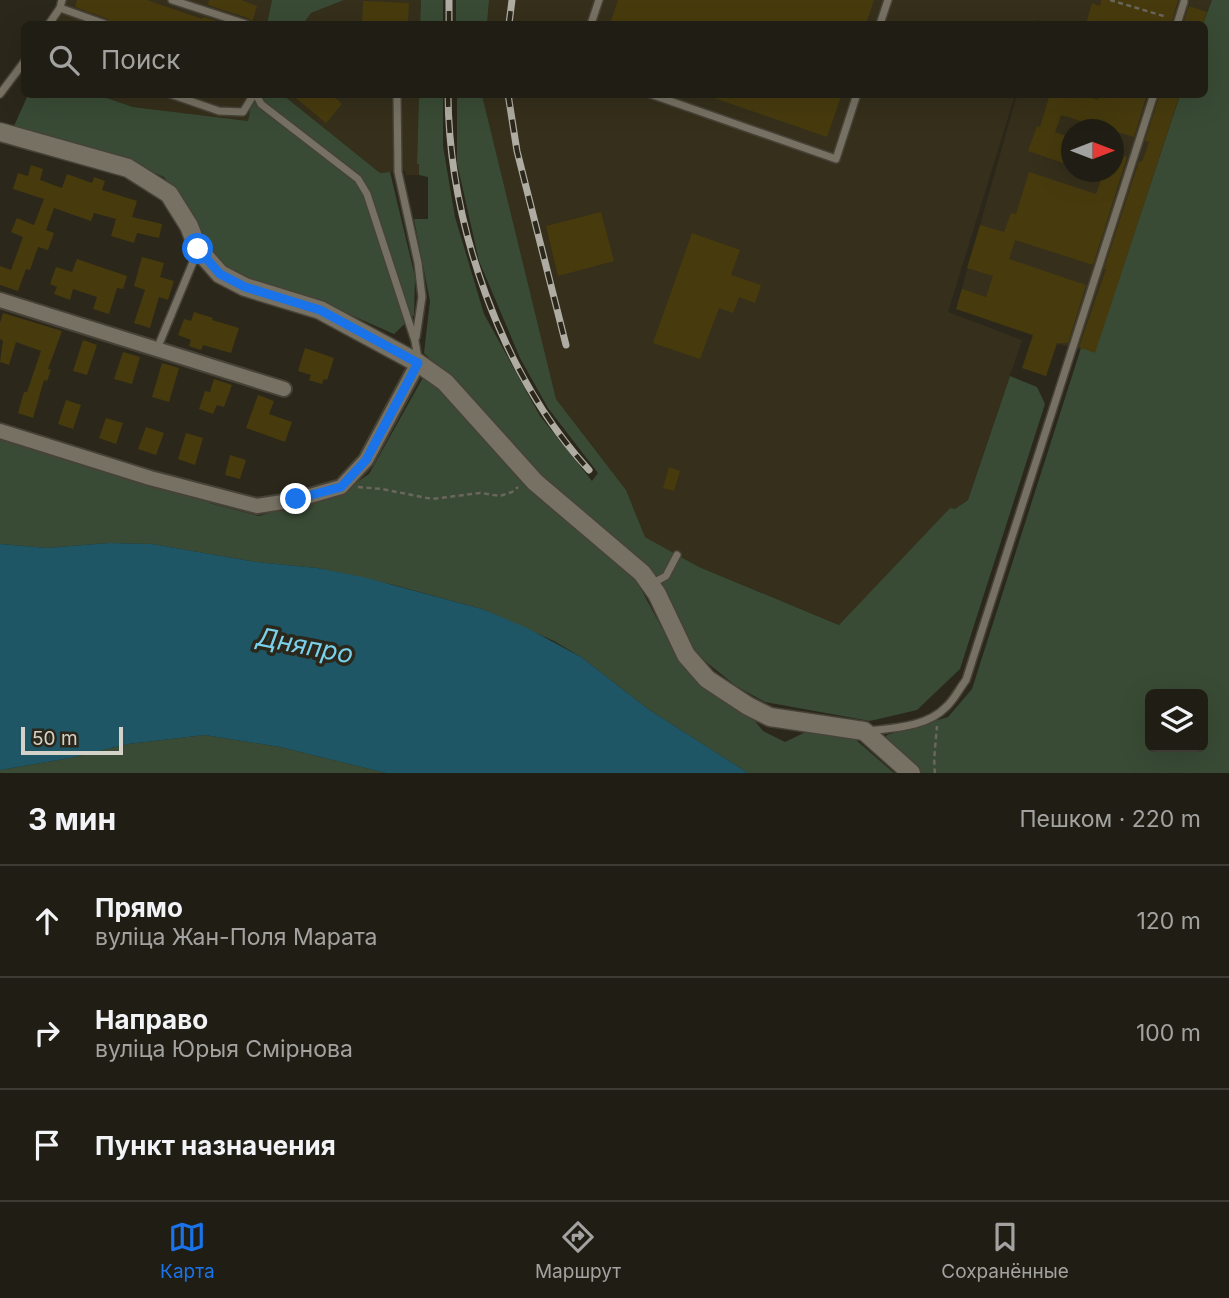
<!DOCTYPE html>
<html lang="ru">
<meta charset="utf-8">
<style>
body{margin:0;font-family:Inter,sans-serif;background:#28261d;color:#f1f3f6}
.controls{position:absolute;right:21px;bottom:21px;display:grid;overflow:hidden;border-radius:10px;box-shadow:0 7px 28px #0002}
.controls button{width:63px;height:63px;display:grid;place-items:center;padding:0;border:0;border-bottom:2px solid #3d3b34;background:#201d14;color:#f1f3f6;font:35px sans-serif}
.compass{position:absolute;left:1061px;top:119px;width:63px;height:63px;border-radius:50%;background:#201d14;box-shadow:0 7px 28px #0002;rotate:90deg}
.scale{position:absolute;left:21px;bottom:18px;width:102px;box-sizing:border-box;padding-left:7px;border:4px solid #d4d2c9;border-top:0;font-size:19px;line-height:24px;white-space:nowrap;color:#d4d2c9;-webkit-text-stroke:5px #2b271a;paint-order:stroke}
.stop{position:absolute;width:21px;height:21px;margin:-16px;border:5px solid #1a73e8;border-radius:50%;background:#fff}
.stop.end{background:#1a73e8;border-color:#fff;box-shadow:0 2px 7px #0008}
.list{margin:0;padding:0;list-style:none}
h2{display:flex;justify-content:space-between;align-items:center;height:91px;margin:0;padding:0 28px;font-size:30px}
h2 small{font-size:23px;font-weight:400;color:#a2a2a0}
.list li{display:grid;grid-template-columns:46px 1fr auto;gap:21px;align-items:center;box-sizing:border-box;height:112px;padding:0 28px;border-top:2px solid #3d3b34}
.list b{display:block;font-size:26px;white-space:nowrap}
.list p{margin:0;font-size:23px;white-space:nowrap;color:#a2a2a0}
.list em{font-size:23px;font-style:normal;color:#a2a2a0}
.icon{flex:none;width:38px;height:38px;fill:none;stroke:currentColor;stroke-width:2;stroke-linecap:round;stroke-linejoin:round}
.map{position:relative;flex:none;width:1229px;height:773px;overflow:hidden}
.search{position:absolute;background:#201d14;box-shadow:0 7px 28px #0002;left:21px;right:21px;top:21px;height:77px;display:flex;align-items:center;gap:18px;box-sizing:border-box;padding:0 24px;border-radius:10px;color:#a2a2a0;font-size:26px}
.sheet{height:427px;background:#201d14}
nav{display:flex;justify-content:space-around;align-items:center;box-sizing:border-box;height:98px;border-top:2px solid #3d3b34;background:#201d14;font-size:19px;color:#a2a2a0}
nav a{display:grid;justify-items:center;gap:4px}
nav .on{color:#1a73e8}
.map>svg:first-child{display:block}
.built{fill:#352f1b;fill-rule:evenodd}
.green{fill:#394b35;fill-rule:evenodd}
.water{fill:#1e5666}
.building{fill:#473b0e}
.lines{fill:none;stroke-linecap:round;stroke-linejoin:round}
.service-casing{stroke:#464237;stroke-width:10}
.minor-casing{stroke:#464237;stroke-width:18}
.tertiary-casing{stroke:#464237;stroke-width:21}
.path{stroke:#6a665b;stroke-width:2.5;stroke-dasharray:5 3.5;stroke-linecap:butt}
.service{stroke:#767162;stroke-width:7}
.minor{stroke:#767162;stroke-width:14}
.tertiary{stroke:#767162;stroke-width:18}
.rail-casing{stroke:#afaca3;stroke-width:7}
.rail{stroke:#2b271a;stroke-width:4.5;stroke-dasharray:13;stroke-linecap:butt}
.route{stroke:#1a73e8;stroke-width:9}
.labels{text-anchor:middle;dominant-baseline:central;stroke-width:7;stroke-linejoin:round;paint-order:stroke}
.water-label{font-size:26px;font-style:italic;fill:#79d1ec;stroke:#2b271a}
</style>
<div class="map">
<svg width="1229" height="773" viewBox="0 0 1229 773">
<rect width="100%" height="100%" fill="#2b271a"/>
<g class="built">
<path d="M57,0h215l-5,24h-216z"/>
<path d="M344,0h77l-1,24h-117l8,-11z"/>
<path d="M489,0h723l-9,24h-166l2,-8 -3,8h-549z"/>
<path d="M98,95h155l-5,26 -115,-14z"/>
<path d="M283,95h136l-2,68 2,1v11h-13l-1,-4 -25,2z"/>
<path d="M482,95h533l-67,217 74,28 -54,160 -14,10 -4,-2 -110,117 -141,-58 -54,-30 -19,-47 -70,-91z"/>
<path d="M1017,95h163l-85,258 -38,-9 -11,32 -24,-8 18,-30 -84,-29zM1072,130h42v42h-42z"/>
</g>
<g class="green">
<path d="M272,0h72l-33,13 -8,11h-36z"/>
<path d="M421,0h22v24h-23z"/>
<path d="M456,0h33l-2,24h-31z"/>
<path d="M1212,0h17v773h-310l-35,-33 3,-5 61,-18 24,-28 109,-341 14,4 85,-257 24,-1 -1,-70zM1150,694h53v53h-53z"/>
<path d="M28,95h70l35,12 115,14 5,-26h30l97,78 10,-1 25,105 -1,38 -20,19 -75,-33 -77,-22 -29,-19 -25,-53 -24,-30 -51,-22 -100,-27z"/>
<path d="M419,95h24v51l12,71 29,97 56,102 52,65 6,-8 -50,-65 -28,-50 -41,-97 -22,-98v-68h25l74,304 70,91 19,47 54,30 140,58 111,-117 5,1 13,-9 42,-124 27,11 8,17 -85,265 -43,41 -47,11 -105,-19 -29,-16 -46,-37 -18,-46 -19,-29 -102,-86 -93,-103 -34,-32 6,-52 -16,-82h14v-42l-9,-2v-11h-2z"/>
<path d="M425,374l117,126 93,78 37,69 29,37 50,32 12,15 22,11 23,-11 48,9 38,33h-146l-100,-64 -67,-52 -27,-16 -72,-32 -88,-24 -77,-17 -61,-6 -104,-18 -43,-1 -62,5 -47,-4v-115l210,63 -1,11 50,13 82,-23 28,-19z"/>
<path d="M205,735l75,12 106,26h-386v-3l70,-12 58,-14z"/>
</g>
<path class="water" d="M109,543l43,1 104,18 61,6 46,9 119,32 45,19 54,29 67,52 100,64h-362l-106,-26 -75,-12 -77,9 -58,14 -70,12v-226l47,4z"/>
<g class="building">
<path d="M77,0h70l55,19 1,-2 25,7h-117l-3,-5 -33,-12z"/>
<path d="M209,0h32l16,6 -5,16 -4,-4 -40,-13z"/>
<path d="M618,0h256l-8,24h-256z"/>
<path d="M1101,0h77l-7,24h-85l6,-21 8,3z"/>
<path d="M363,1l46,2 -1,21h-46z"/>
<path d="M1189,6l18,6 -4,12h-20z"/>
<path d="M291,94h40l11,10 -16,19z"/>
<path d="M708,94h134l-15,43 -119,-41z"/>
<path d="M1050,94h29l19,6 1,-6h48l-13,43 -73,-22 -6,17 17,6v28l-44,-15 9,-25 3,1z"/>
<path d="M1160,94h20l-85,259 -16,-6 27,-78h-2l35,-108 3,1 7,-20 -4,-1z"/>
<path d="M1114,152l13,5 -34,108 -78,-25 -6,19 77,26 -18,58h-11l-11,33 -24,-8 11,-33 -77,-26 6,-20 24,8 7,-21 -26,-8 13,-43 24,7 7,-19 5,1 13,-42 67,22 8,-22h10z"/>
<path d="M31,165l12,4 -3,11 22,8 5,-14 25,9 2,-6 11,4 -3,9 35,11 -5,16 30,7 -3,14 -22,-5 -3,10 -23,-7 5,-17 -22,-6 -3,8 -37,-13 -8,22 8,3 -6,17 -10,-3 -8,23 -4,-1 -8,22 -18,-6v-19l11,4 12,-33 -12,-5 6,-14 17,7 10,-26 -31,-10 5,-16 10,3z"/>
<path d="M601,212l13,49 -56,15 -12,-50z"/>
<path d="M692,233l48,17 -9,25 30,10 -6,18 -16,-6 -6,16 -14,-5 -19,51 -47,-16z"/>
<path d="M142,257l22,6 -4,14 14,4 -6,19 -9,-3 -9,31 -16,-5 11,-33 -11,-4z"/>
<path d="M77,259l50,17 -4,13 -6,-1 -8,26 -16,-5 4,-12 -24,-8 -3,11 -16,-6 3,-7 -7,-3 6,-17 16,5z"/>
<path d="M194,312l19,6 -1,2 27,8 -8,25 -28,-8 -2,5 -12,-4 2,-6 -13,-5 6,-16 7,2z"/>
<path d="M3,313l59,18 -14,38 3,1 -4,11 -3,-1 -11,38 -15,-5 6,-21h3l14,-41 -25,-9 -7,23 -9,-3 3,-21 -3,-2v-16z"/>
<path d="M83,340l14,5 -10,30 -14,-4z"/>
<path d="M305,348l29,10 -7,22 -3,-1 -2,5 -13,-4 2,-5 -13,-4z"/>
<path d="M123,352l17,5 -8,27 -18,-5z"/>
<path d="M162,363l17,5 -10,34 -17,-5z"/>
<path d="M214,379l18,6 -8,22 -7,-2 -4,9 -14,-5 6,-18 5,1z"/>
<path d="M258,395l16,6 -5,13 23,8 -7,20 -39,-14z"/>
<path d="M66,400l15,5 -8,24 -15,-5z"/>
<path d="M106,418l17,5 -7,21 -17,-6z"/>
<path d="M146,427l18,6 -8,22 -18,-6z"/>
<path d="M186,433l17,5 -8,27 -17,-6z"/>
<path d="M230,455l16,5 -6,19 -15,-4z"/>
<path d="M669,467l11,4 -6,20 -11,-3z"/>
</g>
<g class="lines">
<g class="service-casing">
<g id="service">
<path d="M62,0l-2,8 45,16"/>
<path d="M172,0l74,24"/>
<path d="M49,24l11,-16"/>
<path d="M591,24l8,-24"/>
<path d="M880,24l8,-24"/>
<path d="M1177,24l7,-22"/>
<path d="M0,94l24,-32"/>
<path d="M170,94l49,17 24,1 11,-18"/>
<path d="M256,94l5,10 97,75 9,15 48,147 3,18"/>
<path d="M397,94l1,78 20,91 4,34 -6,40"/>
<path d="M650,94l186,65 21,-65"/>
<path d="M157,349l41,-99"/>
<path d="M651,584l15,-8 11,-21"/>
<path d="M868,731c26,-3 59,-4 78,-24 8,-7 13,-18 20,-27l188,-586"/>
</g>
</g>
<g class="minor-casing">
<g id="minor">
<path d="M0,300l284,89"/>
<path d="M0,431l150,47 107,28 39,-6 45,-13 25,-27 52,-97"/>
</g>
</g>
<g class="tertiary-casing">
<path id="tertiary" d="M0,132l128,36 41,26 20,32 9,23 22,25 25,13 75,23 98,53 27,19 90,100 107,91 15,21 29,61 21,24 41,27 22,11 94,14 47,42"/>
</g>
<g class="path">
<path d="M1110,0l57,17"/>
<path d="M358,487l24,2 50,10 48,-6 20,3 12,-4 6,-5"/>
<path d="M935,773c-2,-12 1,-33 2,-47"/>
</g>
<use href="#service" class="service"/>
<use href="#minor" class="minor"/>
<use href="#tertiary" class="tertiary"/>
<g class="rail-casing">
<g id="rail">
<path d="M449,24v-24"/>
<path d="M509,24l3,-24"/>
<path d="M448,94c1,130 53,280 141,376"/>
<path d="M508,94l9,57 49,194"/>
</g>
</g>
<use href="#rail" class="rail"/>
</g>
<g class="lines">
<path class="route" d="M198,249l22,25 25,13 75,23 98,53 -52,97 -25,27 -45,12"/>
</g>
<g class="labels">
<g class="water-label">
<text transform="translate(305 645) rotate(11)">Дняпро</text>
</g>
</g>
</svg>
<div class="controls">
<button><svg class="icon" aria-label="layers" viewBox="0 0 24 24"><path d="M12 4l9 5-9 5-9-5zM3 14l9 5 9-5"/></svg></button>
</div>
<svg class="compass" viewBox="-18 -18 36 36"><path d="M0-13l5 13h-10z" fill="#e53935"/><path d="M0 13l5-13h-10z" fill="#a2a2a0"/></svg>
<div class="scale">50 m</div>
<div class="stop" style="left:198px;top:249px"></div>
<div class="stop end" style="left:296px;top:499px"></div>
<div class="search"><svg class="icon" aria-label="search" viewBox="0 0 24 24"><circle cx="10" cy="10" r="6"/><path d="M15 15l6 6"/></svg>Поиск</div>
</div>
<section class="sheet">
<h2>3 мин<small>Пешком · 220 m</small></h2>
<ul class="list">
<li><svg class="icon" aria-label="ahead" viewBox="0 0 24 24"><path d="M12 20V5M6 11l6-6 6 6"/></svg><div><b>Прямо</b><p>вуліца Жан-Поля Марата</p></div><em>120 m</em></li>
<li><svg class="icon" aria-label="right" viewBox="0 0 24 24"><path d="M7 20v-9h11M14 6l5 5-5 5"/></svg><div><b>Направо</b><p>вуліца Юрыя Смірнова</p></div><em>100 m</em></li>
<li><svg class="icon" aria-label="arrive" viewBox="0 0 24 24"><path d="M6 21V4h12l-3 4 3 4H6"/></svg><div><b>Пункт назначения</b></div></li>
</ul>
</section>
<nav>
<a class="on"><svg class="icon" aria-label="map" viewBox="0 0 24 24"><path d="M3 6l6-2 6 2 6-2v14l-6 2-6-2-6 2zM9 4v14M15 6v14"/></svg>Карта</a>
<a><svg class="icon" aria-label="directions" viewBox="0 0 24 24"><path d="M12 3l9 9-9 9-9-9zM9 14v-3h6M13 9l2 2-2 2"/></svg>Маршрут</a>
<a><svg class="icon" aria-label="saved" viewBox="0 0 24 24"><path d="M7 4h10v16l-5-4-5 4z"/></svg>Сохранённые</a>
</nav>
